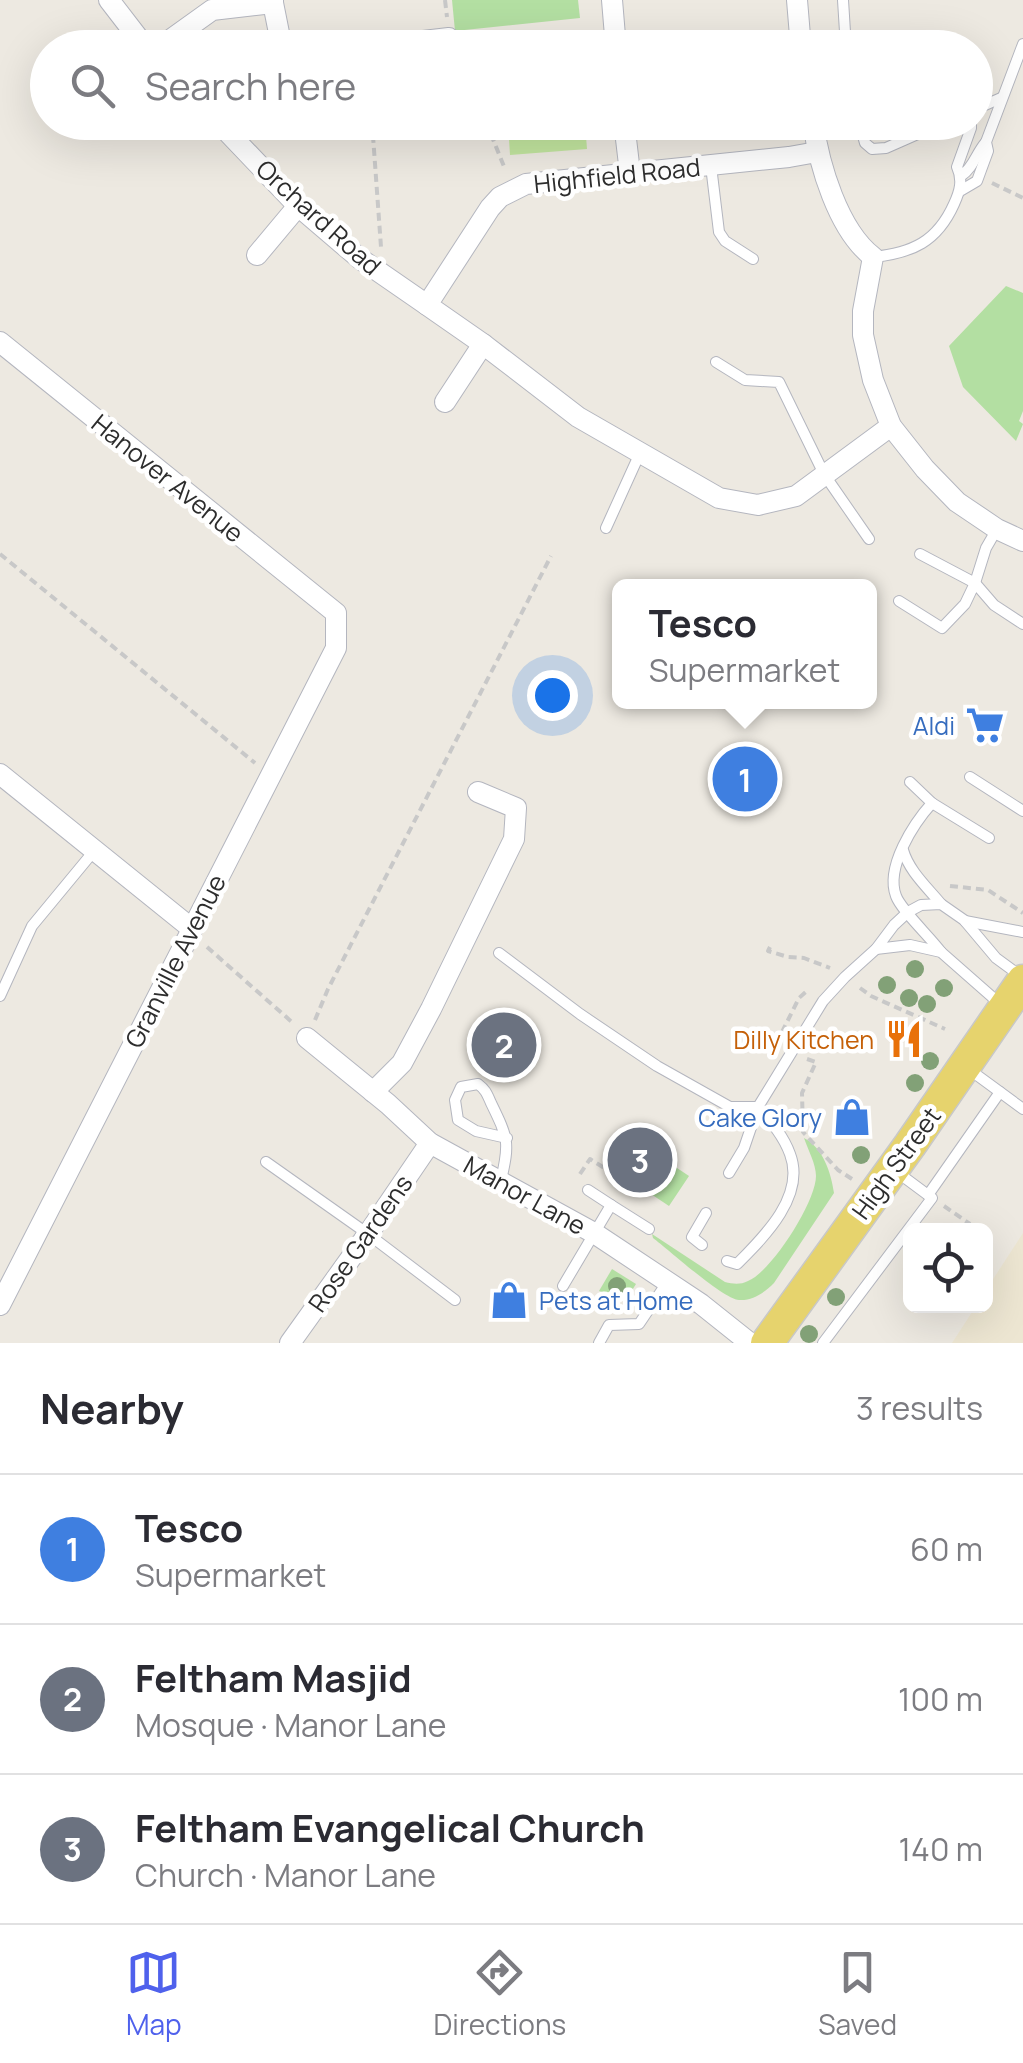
<!DOCTYPE html>
<meta charset="utf-8">
<style>
body{margin:0;font-family:Manrope,sans-serif;background:#f7f7f7;color:#2b2b33}
.controls{position:absolute;right:30px;bottom:30px;display:grid;overflow:hidden;border-radius:15px;box-shadow:0 10px 40px #0002}
.controls button{width:90px;height:90px;display:grid;place-items:center;padding:0;border:0;border-bottom:2px solid #e1e1e2;background:#fff;color:#2b2b33;font:50px sans-serif}
.you{position:absolute;left:552px;top:695px;width:35px;height:35px;margin:-25px;border:8px solid #fff;border-radius:50%;background:#1a73e8;box-shadow:0 0 0 15px #1a73e833}
.badge{display:grid;place-items:center;width:65px;height:65px;border-radius:50%;background:#4f61ec;color:#fff;font-size:32px;font-weight:700}
.pin{position:absolute;translate:-50% -50%;border:5px solid #fff;box-shadow:0 2px 10px #0006}
.popup{position:absolute;left:612px;top:579px;width:265px;height:130px;box-sizing:border-box;display:grid;place-content:center;border-radius:15px;background:#fff;filter:drop-shadow(0 2px 8px #0005);font-size:32px;white-space:nowrap;color:#7c7c81}
.popup b{font-size:38px;color:#2b2b33}
.popup::after{content:'';position:absolute;left:50%;top:100%;margin-left:-20px;border:20px solid transparent;border-top-color:#fff}
.list{margin:0;padding:0;list-style:none}
h2{display:flex;justify-content:space-between;align-items:center;height:130px;margin:0;padding:0 40px;font-size:42px}
h2 small{font-size:32px;font-weight:400;color:#7c7c81}
.list li{display:grid;grid-template-columns:65px 1fr auto;gap:30px;align-items:center;box-sizing:border-box;height:150px;padding:0 40px;border-top:2px solid #e1e1e2}
.list b{display:block;font-size:38px;white-space:nowrap}
.list p{margin:0;font-size:32px;white-space:nowrap;color:#7c7c81}
.list em{font-size:32px;font-style:normal;color:#7c7c81}
.icon{flex:none;width:55px;height:55px;fill:none;stroke:currentColor;stroke-width:2;stroke-linecap:round;stroke-linejoin:round}
.map{position:relative;flex:none;width:1023px;height:1343px;overflow:hidden}
.search{position:absolute;background:#fff;box-shadow:0 10px 40px #0002;left:30px;right:30px;top:30px;height:110px;display:flex;align-items:center;gap:25px;box-sizing:border-box;padding:0 35px;border-radius:55px;color:#7c7c81;font-size:38px}
.sheet{height:580px;background:#fff}
nav{display:flex;justify-content:space-around;align-items:center;box-sizing:border-box;height:140px;border-top:2px solid #e1e1e2;background:#fff;font-size:28px;color:#7c7c81}
nav a{display:grid;justify-items:center;gap:5px}
nav .on{color:#4f61ec}
.map>svg:first-child{display:block}
.education{fill:#ede6d2}
.green{fill:#b3dfa2}
.pitch{fill:#c2e59f}
.lines{fill:none;stroke-linecap:round;stroke-linejoin:round}
.service-casing{stroke:#b4b6bf;stroke-width:12}
.minor-casing{stroke:#b4b6bf;stroke-width:22}
.primary-casing{stroke:#c8c8c8;stroke-width:35}
.path{stroke:#c8c8c8;stroke-width:4;stroke-dasharray:8 5;stroke-linecap:butt}
.service{stroke:#fff;stroke-width:10}
.minor{stroke:#fff;stroke-width:20}
.primary{stroke:#e6d36d;stroke-width:32}
.tree{fill:#82a177}
.labels{text-anchor:middle;dominant-baseline:central;stroke-width:9;stroke-linejoin:round;paint-order:stroke}
.street-label{font-size:25px;fill:#2d2d2d;stroke:#fff}
.shop-label{font-size:25px;fill:#366cbe;stroke:#fff;text-anchor:end}
.food-label{font-size:25px;fill:#c56008;stroke:#fff;text-anchor:end}
</style>
<div class="map">
<svg width="1023" height="1343" viewBox="0 0 1023 1343">
<rect width="100%" height="100%" fill="#ede9e1"/>
<path class="education" d="M1023,1233v110h-71l24,-37h10v-16z"/>
<g class="green">
<path d="M452,0h126l2,18 -125,13z"/>
<path d="M1006,286l17,7v118l-4,10 4,3 -7,17 -53,-54 -14,-41z"/>
<path d="M804,1138c19,10 27,34 30,55l-60,90c-9,9 -21,18 -35,17 -16,-1 -70,-50 -86,-62l-1,-4 73,48c8,2 15,3 23,-1 23,-9 68,-79 68,-105 0,-12 -8,-26 -12,-38z"/>
<path d="M654,1148l9,7 -1,3 27,18 -20,30 -36,-24z"/>
<path d="M612,1269l24,15 -10,16 -27,-9z"/>
</g>
<path class="pitch" d="M508,123h77l2,26 -77,6z"/>
<g class="lines">
<g class="service-casing">
<g id="service">
<path d="M843,0l3,48"/>
<path d="M976,109l25,-11"/>
<path d="M859,122l6,21 7,6 14,-1 59,-26"/>
<path d="M711,166l8,66 6,9 28,18"/>
<path d="M961,176c13,-9 15,-23 25,-34"/>
<path d="M960,191l17,-10 11,-30 -2,-9 37,-98"/>
<path d="M873,257c39,-4 64,-15 81,-53 6,-13 9,-24 3,-37l14,-39v-6"/>
<path d="M716,362l29,18 34,2 45,92 45,65"/>
<path d="M606,528l34,-75"/>
<path d="M920,554l55,29 11,-35 11,-19"/>
<path d="M899,601l43,27 23,-24 10,-21 19,22 29,19"/>
<path d="M970,777l53,34"/>
<path d="M910,782l22,21 57,35"/>
<path d="M932,803c-18,20 -47,64 -36,93 5,14 35,42 45,56"/>
<path d="M903,850c6,21 24,37 38,54"/>
<path d="M965,921l58,11"/>
<path d="M876,949l34,-4 31,7 58,51"/>
<path d="M499,953l81,61 77,52 73,41h28c13,15 25,28 32,47 16,42 -26,83 -53,110l-10,-3"/>
<path d="M0,996l32,-70 62,-75"/>
<path d="M970,1070l53,39"/>
<path d="M266,1162l102,72 87,66"/>
<path d="M729,1173l15,-25 14,-41 65,-106 22,-24 31,-28 18,-24 14,-13 13,-7 20,-1 23,16 32,38 26,19"/>
<path d="M501,1180c9,-38 7,-42 -10,-77 -4,-9 -5,-13 -13,-19l-17,3 -6,13 3,20 18,11 31,7"/>
<path d="M588,1190l23,15"/>
<path d="M928,1195l72,-103"/>
<path d="M702,1245l-10,-8 14,-24"/>
<path d="M563,1286l48,-81 38,24"/>
<path d="M599,1343l10,-18 30,-1 29,-43"/>
<path d="M823,1343l109,-145 -35,-26"/>
</g>
</g>
<g class="minor-casing">
<g id="minor">
<path d="M109,0l37,48"/>
<path d="M612,0l4,48"/>
<path d="M797,0l4,48"/>
<path d="M273,3l9,45"/>
<path d="M159,48l53,-38 61,-7v-3"/>
<path d="M363,48l86,-10"/>
<path d="M218,122l80,84 61,52 68,47"/>
<path d="M624,122l6,51"/>
<path d="M813,122c6,43 25,108 60,135l-10,54v24l10,45 18,46 34,43 32,33 40,27 26,12"/>
<path d="M817,152l-28,5 -263,27 -26,13 -10,11 -63,97 56,39 95,73 141,81 39,7 38,-9 95,-70"/>
<path d="M257,255l41,-49"/>
<path d="M0,342l336,271v35l-336,657"/>
<path d="M445,402l38,-58"/>
<path d="M0,774l191,154"/>
<path d="M307,1038l81,66 42,39 164,90 107,71 49,39"/>
<path d="M373,1092l29,-29 29,-54 83,-170 2,-31 -38,-16"/>
<path d="M290,1343l78,-109 62,-91"/>
</g>
</g>
<g class="primary-casing">
<path id="primary" d="M767,1343l143,-198 113,-164"/>
</g>
<g class="path">
<path d="M445,0l2,17"/>
<path d="M472,40h8l1,8"/>
<path d="M372,122l9,125"/>
<path d="M486,122l19,47"/>
<path d="M992,183l31,15"/>
<path d="M0,554l255,209"/>
<path d="M950,886l38,4 35,23"/>
<path d="M207,947l86,76"/>
<path d="M770,947l-2,4 20,6 16,1 26,10"/>
<path d="M860,988l11,8 74,33"/>
<path d="M315,1020l13,-31 223,-433"/>
<path d="M776,1044l23,-46 9,-8"/>
<path d="M807,1059l9,3 -14,31 1,39 35,38 14,9"/>
<path d="M580,1174l10,-15 46,29 24,-35"/>
<path d="M944,1206l26,18"/>
</g>
<use href="#service" class="service"/>
<use href="#minor" class="minor"/>
<use href="#primary" class="primary"/>
</g>
<g class="tree">
<circle cx="915" cy="969" r="9"/>
<circle cx="887" cy="985" r="9"/>
<circle cx="944" cy="988" r="9"/>
<circle cx="909" cy="998" r="9"/>
<circle cx="927" cy="1004" r="9"/>
<circle cx="930" cy="1061" r="9"/>
<circle cx="915" cy="1083" r="9"/>
<circle cx="861" cy="1155" r="9"/>
<circle cx="617" cy="1286" r="9"/>
<circle cx="836" cy="1297" r="9"/>
<circle cx="809" cy="1334" r="9"/>
</g>
<defs>
<g id="supermarket-bare" transform="scale(3)"><path d="M-6-5.5h2.5l.6 2H6L4.5 2H-2.5L-4.4-4H-6ZM-1.5 3.2a1.3 1.3 0 1 0 .1 0ZM3 3.2a1.3 1.3 0 1 0 .1 0Z" fill="#3f7fe0" stroke="#fff" stroke-width="2.5" paint-order="stroke"/></g>
<g id="restaurant-bare" transform="scale(3)"><path d="M-5-6h1v4h1v-4h1v4h1v-4h1v5L-1.5 .5V6h-2V.5L-5-1ZM5-6V6H3V1.5H1.5Q1.5-4 5-6Z" fill="#e8710a" stroke="#fff" stroke-width="2.5" paint-order="stroke"/></g>
<g id="shop-bare" transform="scale(3)"><path d="M-5-2.5h2.3a2.7 3.5 0 0 1 5.4 0H5L5.5 6h-11ZM-1.5-2.5h3a1.5 2.3 0 0 0-3 0Z" fill="#3f7fe0" stroke="#fff" stroke-width="2.5" paint-order="stroke"/></g>
</defs>
<g fill-rule="evenodd">
<use href="#supermarket-bare" x="985" y="725"/>
<use href="#restaurant-bare" x="904" y="1039"/>
<use href="#shop-bare" x="852" y="1117"/>
<use href="#shop-bare" x="509" y="1300"/>
</g>
<g class="labels">
<g class="street-label">
<text transform="translate(617 175) rotate(-6)">Highfield Road</text>
<text transform="translate(319 217) rotate(42)">Orchard Road</text>
<text transform="translate(168 478) rotate(39)">Hanover Avenue</text>
<text transform="translate(175 961) rotate(-63)">Granville Avenue</text>
<text transform="translate(896 1163) rotate(-54)">High Street</text>
<text transform="translate(525 1195) rotate(29)">Manor Lane</text>
<text transform="translate(360 1243) rotate(-55)">Rose Gardens</text>
</g>
<g class="shop-label">
<text x="955" y="725">Aldi</text>
<text x="822" y="1117">Cake Glory</text>
<text x="539" y="1300" text-anchor="start">Pets at Home</text>
</g>
<g class="food-label">
<text x="874" y="1039">Dilly Kitchen</text>
</g>
</g>
</svg>
<div class="controls">
<button><svg class="icon" aria-label="locate" viewBox="0 0 24 24"><circle cx="12" cy="12" r="6"/><path d="M12 2v4M12 18v4M2 12h4M18 12h4"/></svg></button>
</div>
<div class="you"></div>
<div class="pin badge" style="left:745px;top:779px;background:#3f7fe0">1</div>
<div class="popup"><b>Tesco</b>Supermarket</div>
<div class="pin badge" style="left:504px;top:1045px;background:#6b7280">2</div>
<div class="pin badge" style="left:640px;top:1160px;background:#6b7280">3</div>
<div class="search"><svg class="icon" aria-label="search" viewBox="0 0 24 24"><circle cx="10" cy="10" r="6"/><path d="M15 15l6 6"/></svg>Search here</div>
</div>
<section class="sheet">
<h2>Nearby<small>3 results</small></h2>
<ul class="list">
<li><span class="badge" style="background:#3f7fe0">1</span><div><b>Tesco</b><p>Supermarket</p></div><em>60 m</em></li>
<li><span class="badge" style="background:#6b7280">2</span><div><b>Feltham Masjid</b><p>Mosque · Manor Lane</p></div><em>100 m</em></li>
<li><span class="badge" style="background:#6b7280">3</span><div><b>Feltham Evangelical Church</b><p>Church · Manor Lane</p></div><em>140 m</em></li>
</ul>
</section>
<nav>
<a class="on"><svg class="icon" aria-label="map" viewBox="0 0 24 24"><path d="M3 6l6-2 6 2 6-2v14l-6 2-6-2-6 2zM9 4v14M15 6v14"/></svg>Map</a>
<a><svg class="icon" aria-label="directions" viewBox="0 0 24 24"><path d="M12 3l9 9-9 9-9-9zM9 14v-3h6M13 9l2 2-2 2"/></svg>Directions</a>
<a><svg class="icon" aria-label="saved" viewBox="0 0 24 24"><path d="M7 4h10v16l-5-4-5 4z"/></svg>Saved</a>
</nav>
